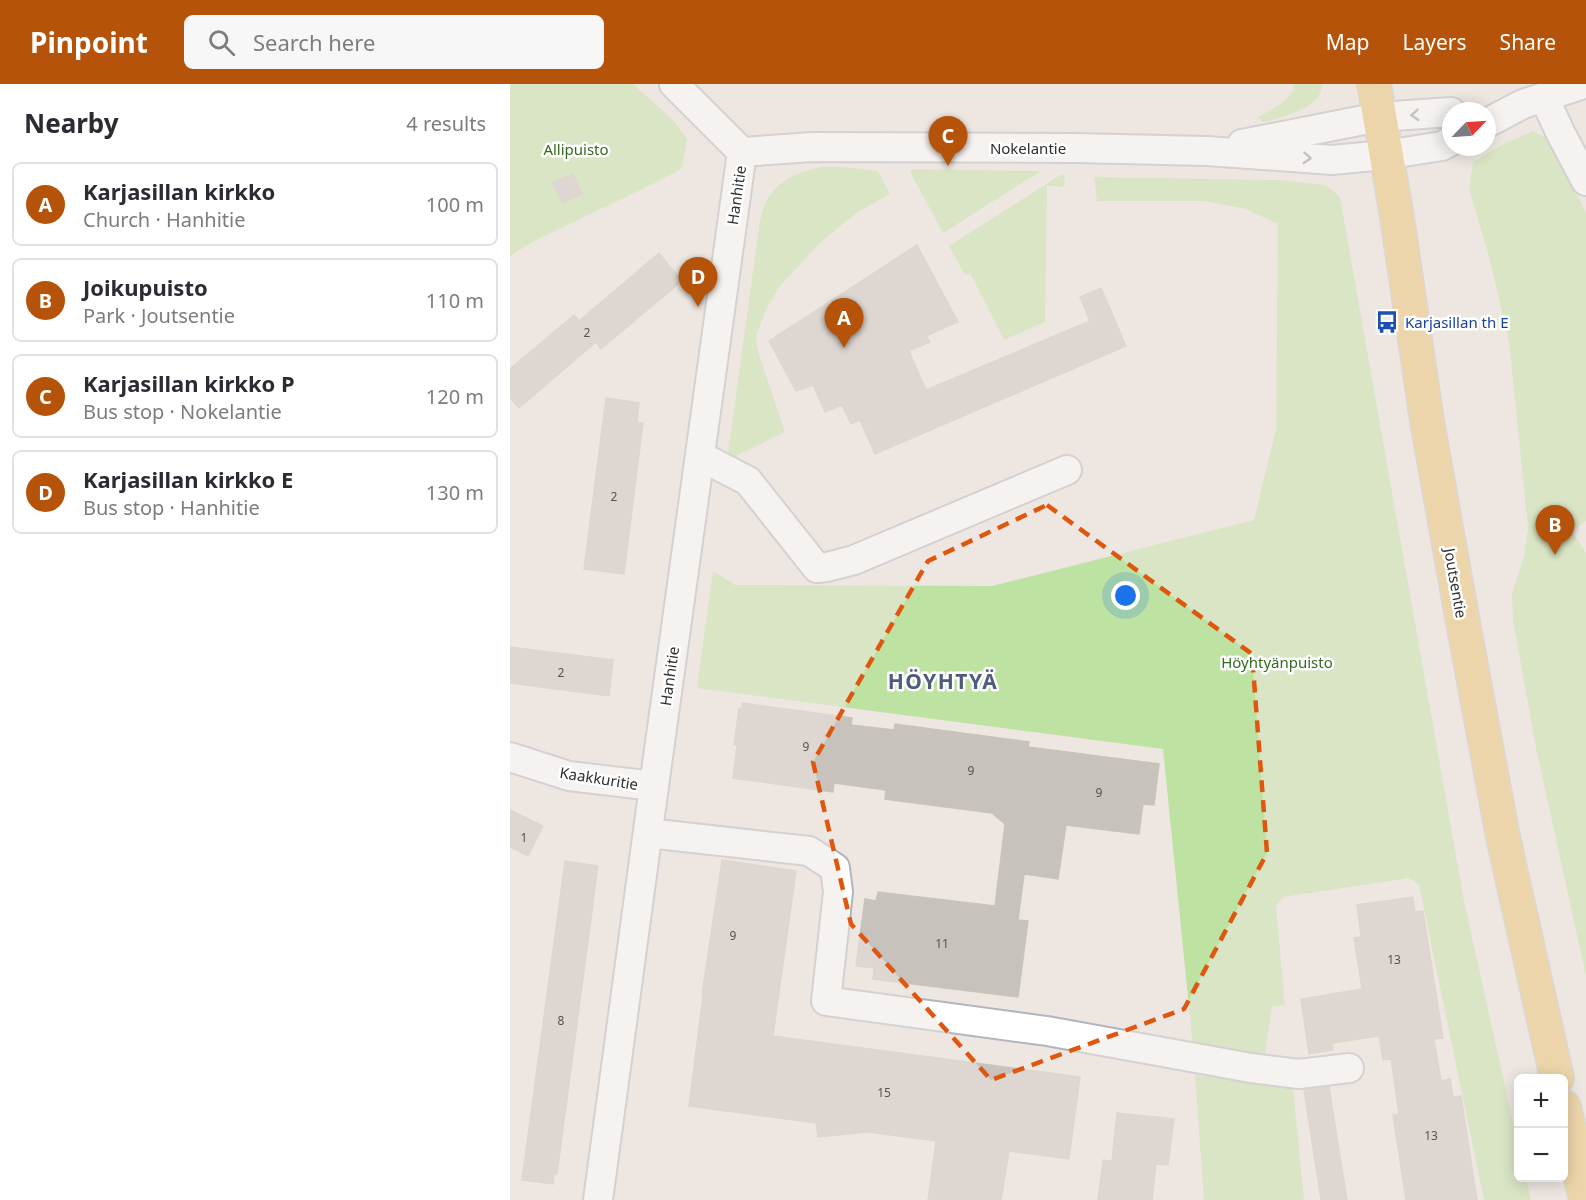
<!DOCTYPE html>
<meta charset="utf-8">
<style>
body{margin:0;font-family:"Noto Sans",sans-serif;background:#f7f7f7;color:#2b2b33}
.controls{position:absolute;right:18px;bottom:18px;display:grid;overflow:hidden;border-radius:9px;box-shadow:0 3px 15px #0003}
.controls button{width:54px;height:54px;display:grid;place-items:center;padding:0;border:0;border-bottom:2px solid #e1e1e2;background:#fff;color:#2b2b33;font:30px sans-serif}
.compass{position:absolute;left:932px;top:18px;width:54px;height:54px;border-radius:50%;background:#fff;box-shadow:0 3px 15px #0003;rotate:65deg}
.you{position:absolute;left:616px;top:512px;width:21px;height:21px;margin:-15px;border:4px solid #fff;border-radius:50%;background:#1a73e8;box-shadow:0 0 0 9px #1a73e833}
.badge{display:grid;place-items:center;width:39px;height:39px;border-radius:50%;background:#b45309;color:#fff;font-size:20px;font-weight:700}
.pin{position:absolute;translate:-50% -50px;filter:drop-shadow(0 2px 3px #0008)}
.pin::after{content:'';position:absolute;top:32px;width:21px;height:18px;background:inherit;clip-path:polygon(0 0,100% 0,50% 100%)}
.list{margin:0;padding:0;list-style:none}
h2{display:flex;justify-content:space-between;align-items:center;height:78px;margin:0;padding:0 24px;font-size:26px}
h2 small{font-size:20px;font-weight:400;color:#7c7c81}
.list li{display:grid;grid-template-columns:39px 1fr auto;gap:18px;align-items:center;box-sizing:border-box;height:84px;margin:0 12px 12px;padding:0 12px;border:2px solid #e1e1e2;border-radius:9px}
.list b{display:block;font-size:22px;white-space:nowrap}
.list p{margin:0;font-size:20px;white-space:nowrap;color:#7c7c81}
.list em{font-size:20px;font-style:normal;color:#7c7c81}
.icon{flex:none;width:33px;height:33px;fill:none;stroke:currentColor;stroke-width:2;stroke-linecap:round;stroke-linejoin:round}
.map{position:relative;flex:none;width:1076px;height:1116px;overflow:hidden}
header{display:flex;align-items:center;gap:36px;box-sizing:border-box;height:84px;padding:0 30px;background:#b45309;color:#fff}
header strong{font-size:28px}
nav{display:flex;gap:33px;margin-inline-start:auto;font-size:21px}
.search{width:420px;height:54px;background:#f7f7f7;display:flex;align-items:center;gap:15px;box-sizing:border-box;padding:0 21px;border-radius:9px;color:#7c7c81;font-size:22px}
main{display:flex}
aside{flex:1;background:#fff}
.map>svg:first-child{display:block}
.green{fill:#bee2a1}
.building{fill:#c7c2bc;stroke:#cac3ba;stroke-width:1.5}
.lines{fill:none;stroke-linecap:round;stroke-linejoin:round}
.minor-casing{stroke:#b1b5bd;stroke-width:32}
.major-casing{stroke:#c4c4c4;stroke-width:36}
.minor{stroke:#fff;stroke-width:28}
.major{stroke:#ecbf69;stroke-width:33}
.oneway{stroke:#969696}
.marked{fill:none;stroke:#df570e;stroke-width:4.5;stroke-dasharray:12 8;stroke-linejoin:round}
.labels{text-anchor:middle;dominant-baseline:central;stroke-width:5;stroke-linejoin:round;paint-order:stroke}
.number-label{font-size:12px;fill:#545352}
.street-label{font-size:15px;fill:#2e2e2e;stroke:#fff}
.park-label{font-size:15px;fill:#366a1f;stroke:#fff}
.transit-label{font-size:15px;fill:#164399;stroke:#fff;text-anchor:start}
.district-label{font-size:21px;font-weight:bold;letter-spacing:1.5px;fill:#4f5c7d;stroke:#fff}
</style>
<header>
<strong>Pinpoint</strong>
<div class="search"><svg class="icon" aria-label="search" viewBox="0 0 24 24"><circle cx="10" cy="10" r="6"/><path d="M15 15l6 6"/></svg>Search here</div>
<nav><a>Map</a><a>Layers</a><a>Share</a></nav>
</header>
<main>
<aside>
<h2>Nearby<small>4 results</small></h2>
<ul class="list">
<li><span class="badge">A</span><div><b>Karjasillan kirkko</b><p>Church · Hanhitie</p></div><em>100 m</em></li>
<li><span class="badge">B</span><div><b>Joikupuisto</b><p>Park · Joutsentie</p></div><em>110 m</em></li>
<li><span class="badge">C</span><div><b>Karjasillan kirkko P</b><p>Bus stop · Nokelantie</p></div><em>120 m</em></li>
<li><span class="badge">D</span><div><b>Karjasillan kirkko E</b><p>Bus stop · Hanhitie</p></div><em>130 m</em></li>
</ul>
</aside>
<div class="map">
<svg width="1076" height="1116" viewBox="0 0 1076 1116">
<rect width="100%" height="100%" fill="#eee7e1"/>
<g class="green">
<path d="M0,0h123l41,37 13,18 -5,29 -17,10 -131,63 -24,15z"/>
<path d="M784,0h28c1,24 -40,34 -59,38l-5,-5c13,-8 35,-16 36,-33z"/>
<path d="M1023,47l14,7 39,74v309l-14,10 14,22v423l-50,-228 -23,-128 -1,-26 12,-38 4,-28 -19,-187 -21,-88 -19,-64 4,-27 31,-18z"/>
<path d="M311,83h20l37,4 12,23 -34,19 -37,31 -40,43 -13,23 -9,23 -1,8 3,14 26,77 -58,28 33,-239c2,-8 4,-17 8,-23 14,-21 31,-26 53,-31z"/>
<path d="M403,85l128,2 -98,62 -33,-61z"/>
<path d="M552,90l3,2 -1,9 -2,2 -15,-1 -2,136 -41,18 -34,-67 -5,2 -16,-29z"/>
<path d="M584,93l185,3 45,5 11,7 5,5 124,704 54,244v33h8l5,22h-47l-65,-315 -10,-7 -126,19 -7,9 9,99 -13,1 -7,49 -72,-8 -30,-298 -466,-61 16,-117 22,14 257,1 262,-66 22,-91 2,-205 -32,-15 -42,-8h-107z"/>
<path d="M685,991l98,13 11,112h-100z"/>
</g>
<g class="building">
<path d="M63,90l9,20 -20,9 -9,-20z"/>
<path d="M407,161l41,77 -32,14 4,6 -21,9 17,39 164,-69 -10,-24 21,-9 25,58 -251,108 -15,-34 -9,4 -9,-19 -17,7 -12,-27 -17,6 -27,-50z"/>
<path d="M149,169l23,28 -81,68 -5,-7 -77,66 -9,-10v-29l64,-54 5,6z"/>
<path d="M96,314l33,5 -2,20h6l-19,151 -40,-5z"/>
<path d="M0,563l103,13 -4,36 -99,-13z"/>
<path d="M232,619l110,15 -1,7 43,5 1,-6 134,18 -1,5 131,17 -5,41 -11,-1 -4,30 -73,-9 -8,54 -34,-5 -6,46 10,1 -10,76 -145,-18 1,-11 -18,-2 9,-67 11,2 2,-9 117,14 10,-82 -13,-11 -107,-14 1,-9 -52,-7 -1,9 -100,-14 4,-33h-3l5,-37 3,1z"/>
<path d="M0,726l33,16 -15,30 -18,-9z"/>
<path d="M212,776l74,11 -23,165 307,41 -11,82 -60,-8 -8,49h-73l8,-59 -68,-9 -50,5 -2,-14 -127,-17 14,-110 -1,-1z"/>
<path d="M55,777l33,5 -41,308 -3,-1 -1,11 -31,-4z"/>
<path d="M903,813l2,15 8,-1 20,127 -9,1 7,42 9,-2 3,18 8,-1 16,104h-71l-13,-85 6,-1 -8,-55 -8,1 -4,-24 -47,7 1,7 -24,4 -8,-55 61,-10 -8,-51 7,-1 -4,-32z"/>
<path d="M819,1003l18,113h-26l-17,-110z"/>
<path d="M607,1029l57,6 -6,46 -12,-1 -4,36h-54l5,-40 9,1z"/>
</g>
<g class="lines">
<g class="minor-casing">
<g id="minor">
<path d="M164,0l68,68"/>
<path d="M1034,13l16,35 26,49"/>
<path d="M977,39l36,-19 61,-20"/>
<path d="M732,60l137,-27 72,-5"/>
<path d="M232,68l70,-5 263,1 132,3 125,9 53,-5 57,-9 9,-5"/>
<path d="M190,372l48,25 69,87 10,-1 27,-7 213,-90"/>
<path d="M0,673l59,19 85,10"/>
<path d="M138,749l161,18 26,17 3,24 -12,109 221,30 204,37 48,6 50,-6"/>
<path d="M88,1116l56,-414 88,-634"/>
</g>
</g>
<g class="major-casing">
<g id="major">
<path d="M864,0l23,133 30,204 37,207 39,209 54,241"/>
<path d="M1054,1023l22,93"/>
</g>
</g>
<use href="#minor" class="minor"/>
<use href="#major" class="major"/>
</g>
<defs><path id="oneway-chevron" d="M-2-3.5L2.5 0L-2 3.5" fill="none" stroke-width="1.6" stroke-linecap="round" stroke-linejoin="round" transform="scale(1.5)"/></defs>
<g class="oneway">
<use href="#oneway-chevron" transform="translate(905 31) rotate(176)"/>
<use href="#oneway-chevron" transform="translate(797 74) rotate(4)"/>
</g>
<path d="M0 0H1076V1116H0ZM537,421l205,149 15,199 -83,156 -193,71 -140,-156 -38,-162 115,-201z" fill="#eee7e1" fill-opacity=".55" fill-rule="evenodd"/>
<path class="marked" d="M537,421l205,149 15,199 -83,156 -193,71 -140,-156 -38,-162 115,-201z"/>
<defs>
<g id="bus-bare" transform="scale(1.8)"><path d="M-5-6H5V4H4V6H2V4H-2V6H-4V4H-5ZM-3.5-4V0h7V-4ZM-3.5 1.2v1.5H-2V1.2ZM2 1.2v1.5H3.5V1.2Z" fill="#1a4fb4" stroke="#fff" stroke-width="2.5" paint-order="stroke"/></g>
</defs>
<g fill-rule="evenodd">
<use href="#bus-bare" x="877" y="238"/>
</g>
<g class="labels">
<g class="number-label">
<text x="77" y="248">2</text>
<text x="104" y="412">2</text>
<text x="51" y="588">2</text>
<text x="296" y="662">9</text>
<text x="461" y="686">9</text>
<text x="589" y="708">9</text>
<text x="14" y="753">1</text>
<text x="223" y="851">9</text>
<text x="432" y="859">11</text>
<text x="884" y="875">13</text>
<text x="51" y="936">8</text>
<text x="374" y="1008">15</text>
<text x="921" y="1051">13</text>
</g>
<g class="street-label">
<text x="518" y="64">Nokelantie</text>
<text transform="translate(226 111) rotate(-82)">Hanhitie</text>
<text transform="translate(946 499) rotate(80)">Joutsentie</text>
<text transform="translate(159 592) rotate(-82)">Hanhitie</text>
<text transform="translate(89 694) rotate(9)">Kaakkuritie</text>
</g>
<g class="park-label">
<text x="66" y="65">Allipuisto</text>
<text x="767" y="578">Höyhtyänpuisto</text>
</g>
<g class="transit-label">
<text x="895" y="238">Karjasillan th E</text>
</g>
<g class="district-label">
<text x="433" y="597">HÖYHTYÄ</text>
</g>
</g>
</svg>
<div class="controls">
<button>+</button>
<button>−</button>
</div>
<svg class="compass" viewBox="-18 -18 36 36"><path d="M0-13l5 13h-10z" fill="#e53935"/><path d="M0 13l5-13h-10z" fill="#7c7c81"/></svg>
<div class="you"></div>
<div class="pin badge" style="left:334px;top:264px">A</div>
<div class="pin badge" style="left:1045px;top:471px">B</div>
<div class="pin badge" style="left:438px;top:82px">C</div>
<div class="pin badge" style="left:188px;top:223px">D</div>
</div>
</main>
